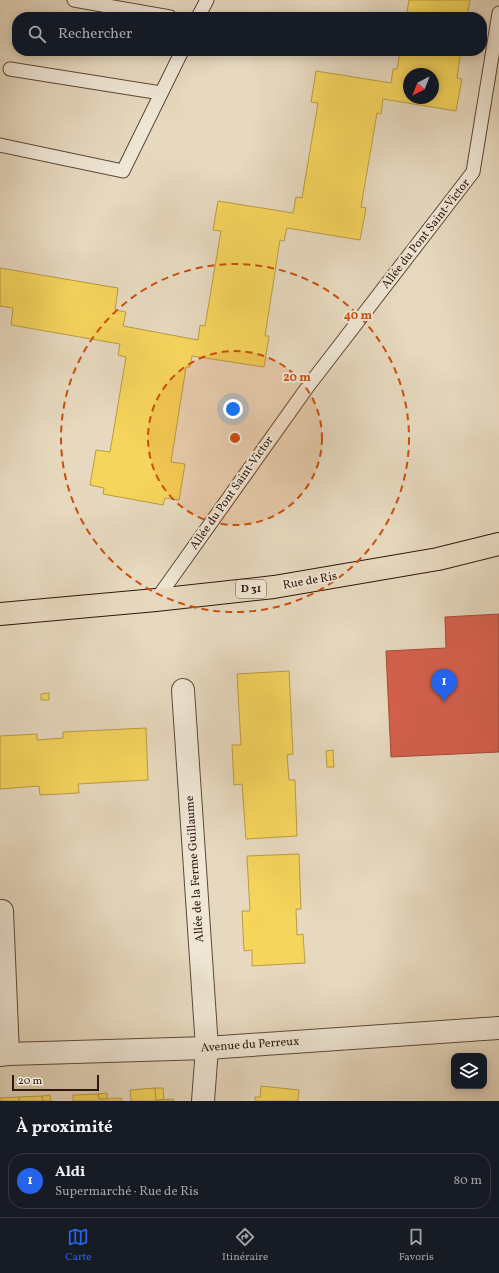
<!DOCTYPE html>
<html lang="fr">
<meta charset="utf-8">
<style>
body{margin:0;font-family:Vollkorn,serif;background:#242831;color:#f1f3f6}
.controls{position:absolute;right:12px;bottom:12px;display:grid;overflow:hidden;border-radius:8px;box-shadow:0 2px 10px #0003}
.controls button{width:36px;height:36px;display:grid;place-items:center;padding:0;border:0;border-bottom:1px solid #363941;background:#171b24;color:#f1f3f6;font:20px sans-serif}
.compass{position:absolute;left:403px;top:68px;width:36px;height:36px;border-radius:50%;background:#171b24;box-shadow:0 2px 10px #0003;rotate:222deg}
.scale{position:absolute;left:12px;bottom:10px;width:87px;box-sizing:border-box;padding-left:4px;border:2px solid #2f170b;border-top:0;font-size:11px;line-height:14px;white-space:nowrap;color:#2f170b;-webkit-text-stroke:3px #efe6d5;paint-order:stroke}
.you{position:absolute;left:233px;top:409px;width:14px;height:14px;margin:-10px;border:3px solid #fff;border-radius:50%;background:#1a73e8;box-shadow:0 0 0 6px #1a73e833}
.badge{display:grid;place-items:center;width:26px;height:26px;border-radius:50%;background:#2563eb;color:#fff;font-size:13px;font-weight:700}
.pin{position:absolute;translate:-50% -33px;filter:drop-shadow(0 1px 2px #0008)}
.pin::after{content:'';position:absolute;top:21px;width:14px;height:12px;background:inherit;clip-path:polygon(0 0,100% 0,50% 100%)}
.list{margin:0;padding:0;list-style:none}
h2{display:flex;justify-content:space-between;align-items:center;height:52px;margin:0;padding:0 16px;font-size:17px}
h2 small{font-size:13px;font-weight:400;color:#9ea1a6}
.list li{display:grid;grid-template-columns:26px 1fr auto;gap:12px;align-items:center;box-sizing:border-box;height:56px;margin:0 8px 8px;padding:0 8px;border:1px solid #363941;border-radius:16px}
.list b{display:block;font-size:15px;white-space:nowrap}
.list p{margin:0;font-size:13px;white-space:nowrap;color:#9ea1a6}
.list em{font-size:13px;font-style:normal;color:#9ea1a6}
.icon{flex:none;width:22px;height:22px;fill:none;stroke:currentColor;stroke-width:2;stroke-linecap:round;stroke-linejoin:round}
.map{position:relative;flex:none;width:499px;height:1101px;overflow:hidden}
.search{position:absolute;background:#171b24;box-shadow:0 2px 10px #0003;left:12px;right:12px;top:12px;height:44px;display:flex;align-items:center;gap:10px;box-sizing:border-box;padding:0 14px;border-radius:16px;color:#9ea1a6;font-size:15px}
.sheet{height:116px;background:#171b24}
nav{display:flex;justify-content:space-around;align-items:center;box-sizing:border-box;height:56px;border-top:1px solid #363941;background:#171b24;font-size:11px;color:#9ea1a6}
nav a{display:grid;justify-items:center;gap:2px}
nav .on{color:#2563eb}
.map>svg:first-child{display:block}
.homes{fill:#f6d55c;stroke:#ba9c44;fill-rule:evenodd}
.shops{fill:#d6604d;stroke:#a44a39}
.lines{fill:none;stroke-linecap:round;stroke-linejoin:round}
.service-casing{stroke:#5d4838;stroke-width:15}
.minor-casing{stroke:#5d4838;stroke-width:24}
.primary-casing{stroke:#2f170b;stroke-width:24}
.service{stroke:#efe6d5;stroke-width:13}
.minor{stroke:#efe6d5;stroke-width:22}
.primary{stroke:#e7d9bf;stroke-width:22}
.ring{fill:none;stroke:#cc4f0c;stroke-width:2;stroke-dasharray:7 5}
.labels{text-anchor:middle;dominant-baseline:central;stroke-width:4;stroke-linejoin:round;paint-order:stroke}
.shield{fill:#efe6d5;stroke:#695548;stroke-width:1}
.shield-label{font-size:11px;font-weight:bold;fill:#2f170b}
.street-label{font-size:12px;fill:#2f170b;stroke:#efe6d5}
.centre{fill:#cc4f0c;stroke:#efe6d5;stroke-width:2}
.ring-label{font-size:12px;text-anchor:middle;font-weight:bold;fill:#cc4f0c;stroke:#efe6d5;stroke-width:4;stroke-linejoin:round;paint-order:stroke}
</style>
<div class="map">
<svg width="499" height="1101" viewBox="0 0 499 1101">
<rect width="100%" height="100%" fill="#e7d9bf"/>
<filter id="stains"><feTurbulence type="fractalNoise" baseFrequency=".005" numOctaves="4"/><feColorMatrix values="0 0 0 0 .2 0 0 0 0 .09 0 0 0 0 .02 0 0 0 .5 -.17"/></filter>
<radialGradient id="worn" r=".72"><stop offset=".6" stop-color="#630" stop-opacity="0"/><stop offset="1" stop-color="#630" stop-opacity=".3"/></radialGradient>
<g class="homes">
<path d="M409,0h61l-3,17h-61z"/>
<path d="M400,51h61l-4,27 5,1 -6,32 -73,-12 -2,15 -4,-1 -16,94 5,1 -6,32 -73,-12 -3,13 -4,-1 -15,96h4l-5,31 -72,-11 -2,11h-4l-15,95 14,2 -6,36 -14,-2 -2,7 -60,-11 1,-6 -14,-3 6,-35 14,2 16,-95 -8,-2 2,-11 -109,-19 2,-17 -13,-2v-38l118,20 -3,22 11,2 -3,14 75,14 2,-15 5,1 16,-95 -8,-1 5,-29 75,12 3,-16 6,1 16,-95 -7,-1 5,-31 75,12 2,-14h4zM409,74h24v24h-24z"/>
<path d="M289,671l4,83 -6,1 2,25h6l2,56 -51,3 -4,-55 -8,1 -2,-40h9l-4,-71z"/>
<path d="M49,693v7h-8v-6z"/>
<path d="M146,728l2,52 -70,4 1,9 -39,2 -1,-9 -39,3v-53l37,-2v6l26,-2v-6z"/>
<path d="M333,750l1,17h-7l-1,-16z"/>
<path d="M299,854l2,55h-5l1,26 6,-1 2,29 -53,3v-16l-8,1 -2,-40h8l-3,-55z"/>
<path d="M261,1086l38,4 -1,11h-43v-4h5z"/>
<path d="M155,1088l1,12 17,-1 1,2h-43l-1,-11z"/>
<path d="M155,1088h8l1,11 -8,1z"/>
<path d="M107,1093v6h-8l-1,-5z"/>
<path d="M98,1094l1,5 22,-1 1,3h-49v-6z"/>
<path d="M50,1095l1,6h-8l-1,-5z"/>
<path d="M42,1096l1,5h-24v-4z"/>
<path d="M19,1097v4h-19v-3z"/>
</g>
<path class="shops" d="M499,614v138l-108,5 -5,-106 60,-3 -1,-31z"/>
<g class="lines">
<g class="service-casing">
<g id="service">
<path d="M74,0l96,17"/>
<path d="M198,17l9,-17"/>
<path d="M10,69l151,24"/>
<path d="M0,145l123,26 59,-120"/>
<path d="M156,600l153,-215 164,-213 26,-159"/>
</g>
</g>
<g class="minor-casing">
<g id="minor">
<path d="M183,690l24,358 -4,53"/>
<path d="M2,911l6,143"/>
<path d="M0,1055l8,-1 199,-6 292,-20"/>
</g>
</g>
<g class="primary-casing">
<path id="primary" d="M0,614l156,-14 118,-13 164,-28 61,-15"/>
</g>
<use href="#service" class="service"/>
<use href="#minor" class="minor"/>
<use href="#primary" class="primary"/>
</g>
<circle cx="235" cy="438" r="87" fill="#cc4f0c" fill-opacity=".12"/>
<g class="ring">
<circle cx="235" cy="438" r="87"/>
<circle cx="235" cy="438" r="174"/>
</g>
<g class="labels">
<rect class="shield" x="236" y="580" width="30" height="18" rx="3"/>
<g class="shield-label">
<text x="251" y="589">D 31</text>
</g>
<g class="street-label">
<text transform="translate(426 234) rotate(-52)">Allée du Pont Saint-Victor</text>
<text transform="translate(232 493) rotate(-55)">Allée du Pont Saint-Victor</text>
<text transform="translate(310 581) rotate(-10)">Rue de Ris</text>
<text transform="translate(195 869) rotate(-94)">Allée de la Ferme Guillaume</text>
<text transform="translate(250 1045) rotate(-4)">Avenue du Perreux</text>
</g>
</g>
<circle cx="235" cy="438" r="6" class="centre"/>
<g class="ring-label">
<text x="358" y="319">40 m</text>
<text x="297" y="381">20 m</text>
</g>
<rect width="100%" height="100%" filter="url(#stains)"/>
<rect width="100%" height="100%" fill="url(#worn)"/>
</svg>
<div class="controls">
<button><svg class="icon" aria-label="layers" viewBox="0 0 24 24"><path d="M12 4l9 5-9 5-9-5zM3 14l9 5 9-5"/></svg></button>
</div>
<svg class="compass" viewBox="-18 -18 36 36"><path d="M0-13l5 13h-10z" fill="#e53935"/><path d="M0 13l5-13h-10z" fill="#9ea1a6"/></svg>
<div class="scale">20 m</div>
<div class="you"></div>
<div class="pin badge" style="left:444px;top:702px">1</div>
<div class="search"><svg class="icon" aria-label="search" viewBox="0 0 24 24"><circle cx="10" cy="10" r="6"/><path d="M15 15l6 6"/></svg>Rechercher</div>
</div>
<section class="sheet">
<h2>À proximité<small></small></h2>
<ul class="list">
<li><span class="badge">1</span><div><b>Aldi</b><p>Supermarché · Rue de Ris</p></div><em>80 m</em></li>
</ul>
</section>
<nav>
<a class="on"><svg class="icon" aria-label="map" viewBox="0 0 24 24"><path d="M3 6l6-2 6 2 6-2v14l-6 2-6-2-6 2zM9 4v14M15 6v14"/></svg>Carte</a>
<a><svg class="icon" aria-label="directions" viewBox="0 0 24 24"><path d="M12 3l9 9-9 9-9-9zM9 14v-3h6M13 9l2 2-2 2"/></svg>Itinéraire</a>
<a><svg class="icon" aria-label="saved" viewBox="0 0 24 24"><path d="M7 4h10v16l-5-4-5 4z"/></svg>Favoris</a>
</nav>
